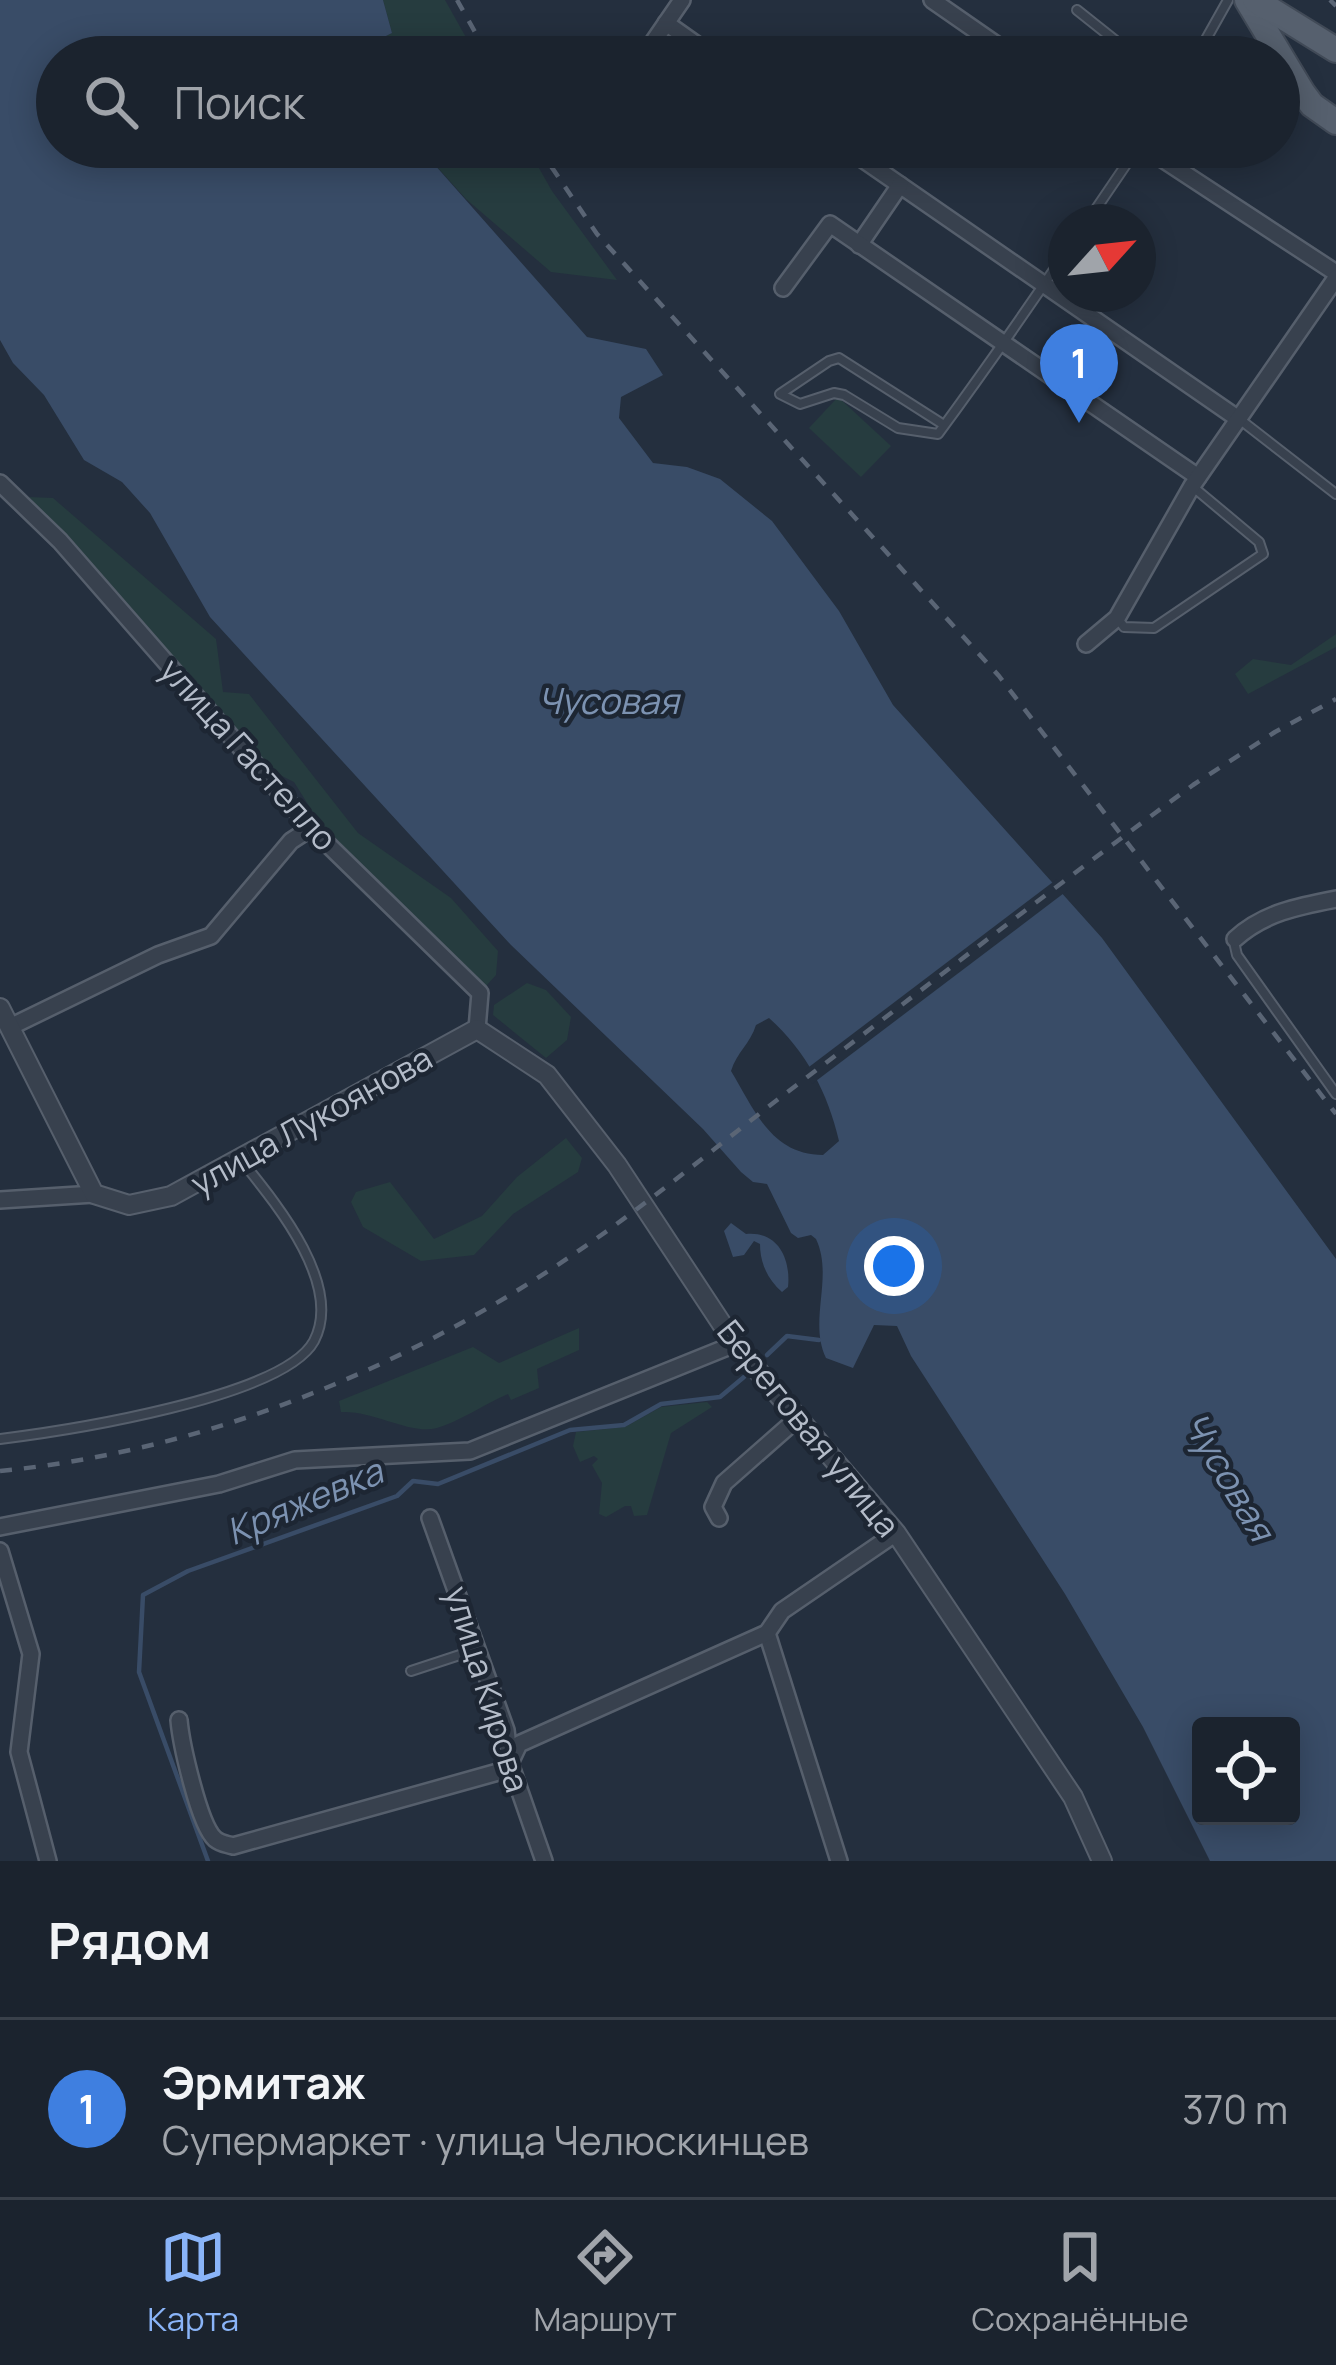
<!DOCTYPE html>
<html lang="ru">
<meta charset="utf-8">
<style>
body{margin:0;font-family:Manrope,sans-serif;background:#242b36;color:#f1f3f6}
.controls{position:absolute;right:36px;bottom:36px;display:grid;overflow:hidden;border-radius:12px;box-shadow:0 6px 30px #0003}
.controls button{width:108px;height:108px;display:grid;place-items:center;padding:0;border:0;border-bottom:3px solid #39404a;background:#1b232e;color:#f1f3f6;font:60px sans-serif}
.compass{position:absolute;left:1048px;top:204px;width:108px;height:108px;border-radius:50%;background:#1b232e;box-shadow:0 6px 30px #0003;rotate:63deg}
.you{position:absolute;left:894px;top:1266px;width:42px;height:42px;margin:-30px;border:9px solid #fff;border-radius:50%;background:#1a73e8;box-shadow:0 0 0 18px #1a73e833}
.badge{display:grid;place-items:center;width:78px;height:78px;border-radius:50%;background:#8ab4f8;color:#fff;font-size:39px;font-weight:700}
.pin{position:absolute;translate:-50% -99px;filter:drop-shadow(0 3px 6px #0008)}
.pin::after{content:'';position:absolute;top:63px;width:42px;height:36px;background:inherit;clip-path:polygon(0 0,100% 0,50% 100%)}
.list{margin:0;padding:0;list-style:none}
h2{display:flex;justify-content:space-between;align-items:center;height:156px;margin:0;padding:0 48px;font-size:51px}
h2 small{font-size:39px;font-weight:400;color:#a0a4aa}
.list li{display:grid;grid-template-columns:78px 1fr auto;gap:36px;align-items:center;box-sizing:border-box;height:180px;padding:0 48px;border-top:3px solid #39404a}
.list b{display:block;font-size:45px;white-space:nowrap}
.list p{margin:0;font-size:39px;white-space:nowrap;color:#a0a4aa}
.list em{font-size:39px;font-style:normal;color:#a0a4aa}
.icon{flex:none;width:66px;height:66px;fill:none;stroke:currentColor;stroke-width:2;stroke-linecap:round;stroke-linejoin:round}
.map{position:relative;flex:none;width:1336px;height:1861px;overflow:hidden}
.search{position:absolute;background:#1b232e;box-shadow:0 6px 30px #0003;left:36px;right:36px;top:36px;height:132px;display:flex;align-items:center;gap:30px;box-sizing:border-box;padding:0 42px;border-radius:66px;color:#a0a4aa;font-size:45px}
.sheet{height:336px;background:#1b232e}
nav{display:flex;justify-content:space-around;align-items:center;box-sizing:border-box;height:168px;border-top:3px solid #39404a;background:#1b232e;font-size:33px;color:#a0a4aa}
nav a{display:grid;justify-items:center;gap:6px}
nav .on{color:#8ab4f8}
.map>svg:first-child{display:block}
.green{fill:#263c3f}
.water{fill:#394c67;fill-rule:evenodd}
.pier{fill:#242f3e}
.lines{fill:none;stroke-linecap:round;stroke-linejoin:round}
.stream{stroke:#394c67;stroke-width:4.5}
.service-casing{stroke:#565f6c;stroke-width:12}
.minor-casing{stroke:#565f6c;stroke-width:20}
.tertiary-casing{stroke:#565f6c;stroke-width:22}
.primary-casing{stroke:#414a57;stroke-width:28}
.service{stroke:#38414e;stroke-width:8}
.minor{stroke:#38414e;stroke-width:15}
.tertiary{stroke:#38414e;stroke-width:18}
.primary{stroke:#56606e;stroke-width:24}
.rail{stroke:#5a6575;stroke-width:4.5;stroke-dasharray:12 12;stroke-linecap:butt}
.labels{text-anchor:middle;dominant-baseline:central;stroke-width:9;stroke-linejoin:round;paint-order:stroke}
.street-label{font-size:33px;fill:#b4bcc9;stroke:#1d2633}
.water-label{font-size:36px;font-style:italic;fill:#7c92b1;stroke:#1d2633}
</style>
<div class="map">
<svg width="1336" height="1861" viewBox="0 0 1336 1861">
<rect width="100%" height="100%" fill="#242f3e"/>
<g class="green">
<path d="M383,0h62l32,57h-105l-2,-12 22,-12z"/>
<path d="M419,147h108l25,44 65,89 -66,-8 -85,-73z"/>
<path d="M838,397l53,49 -30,31 -52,-49z"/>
<path d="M29,497l24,1 163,141 7,53 26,2 109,139 93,65 47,53 -2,24 -10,11 -167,-164 -25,-40 -22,-11z"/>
<path d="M1336,634v13l-88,47 -13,-20 18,-15 38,6z"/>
<path d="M527,983l19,7 25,27 -4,23 -21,18 -53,-43 1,-10z"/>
<path d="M566,1138l16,20 -4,14 -65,42 -39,41 -53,6 -58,-34 -12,-25 5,-10 34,-10 44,57 48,-23 35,-39z"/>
<path d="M579,1328v22l-42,19 2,19 -28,12 -3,-6c-23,10 -48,27 -71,34 -27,7 -64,-18 -96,-16l-2,-11 134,-54 26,16z"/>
<path d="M707,1402l5,5 -41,26 -24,82 -13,1 -3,-10h-6l-19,11 -7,-3 3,-31 -10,-18 6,-6 -4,-3 -14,6 -7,-16 3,-14 49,-5 36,-20z"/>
</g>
<g class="water">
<path d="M0,0h383l9,33 -22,11 2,13h-315v90h362l168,190 59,12 17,26 -42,22 -2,21 34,45 34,4 33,12 52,42 67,90 54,94 209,233 234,321v602h-126l-67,-134 -78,-133 -154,-238 -14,-30 -23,-1 -21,43 -27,-10c-18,-37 8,-81 -10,-119l-5,-4 -13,3 -7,-5 -24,-49 -14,-2 -12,-10 -38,-43 -192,-184 -301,-328 -60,-104 -28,-31 -38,-22 -40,-65 -31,-32 -13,-23zM769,1018c37,33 59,75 70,123l-16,14c-52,0 -69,-46 -92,-84 6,-19 19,-27 25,-46zM1201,1726h90v90h-90z"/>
<path d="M731,1223l15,11c32,-3 45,25 42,53l-6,5c-15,-13 -22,-30 -22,-48l-6,-3 -10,14 -11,2 -9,-26z"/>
</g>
<path class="pier" d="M1057,879l11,11 -256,194 -7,-14z"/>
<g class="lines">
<g class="stream">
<path d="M767,1355l20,-19 32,4"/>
<path d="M208,1861l-69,-189 4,-77 45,-24 209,-75 16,-15 25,3 132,-54 54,-5 37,-21 59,-7 24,-20"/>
</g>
<g class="service-casing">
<g id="service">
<path d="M1077,10l59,47"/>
<path d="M1196,57l32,-57"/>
<path d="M1087,222l51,-75"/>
<path d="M1238,418l98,76"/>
<path d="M944,425l-105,-67 -10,3 -49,33 20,10 34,-11 10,2 54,33 40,6c44,-60 86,-120 128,-182"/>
<path d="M1118,619l6,8 30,1 109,-74 -4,-12 -67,-56"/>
<path d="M1234,942l3,13 99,139"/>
<path d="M0,1439c64,-8 283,-41 314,-98 30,-57 -40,-140 -73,-181"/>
<path d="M411,1671l67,-22"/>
</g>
</g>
<g class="minor-casing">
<g id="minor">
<path d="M932,0l82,57"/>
<path d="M666,23l48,34"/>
<path d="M643,57l39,-57"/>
<path d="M845,147l392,271"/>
<path d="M1144,147l192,126"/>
<path d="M859,245l41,-60"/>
<path d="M783,288l47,-64 368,253"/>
<path d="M0,483l60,58 251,287 169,165 -3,36"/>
<path d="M1086,644l31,-26 75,-132 144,-208"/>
<path d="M1235,939c28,-26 64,-33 101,-40"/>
<path d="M10,1027l148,-72 53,-19 80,-95 20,-13"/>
<path d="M0,1200l94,-6"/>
<path d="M430,1518l76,212 4,33 34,98"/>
<path d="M719,1518l-6,-11 11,-24 75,-66"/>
<path d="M0,1527l219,-43 76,-24 175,-9 265,-107"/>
<path d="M0,1551l31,103 -12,98 29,109"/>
<path d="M767,1633l72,228"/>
<path d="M179,1720c2,23 20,105 36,119 6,5 12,5 18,7l265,-74 12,-9 9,-19 248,-111 15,-22 114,-78"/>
</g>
</g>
<g class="tertiary-casing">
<path id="tertiary" d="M0,1008l94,186 35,11 42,-9 306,-167 70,46 70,90 118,179 161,189 177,264 29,64"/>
</g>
<g class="primary-casing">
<g id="primary">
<path d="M1247,0l56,93 9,12 24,17"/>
<path d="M1255,0l81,50"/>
</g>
</g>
<use href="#service" class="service"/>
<use href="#minor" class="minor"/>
<use href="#tertiary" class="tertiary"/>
<use href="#primary" class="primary"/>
<g class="rail">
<path d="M457,0l32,57"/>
<path d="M1330,0l6,6"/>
<path d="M538,147l59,87 402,442 337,438"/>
<path d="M0,1471c204,-20 402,-101 571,-215 73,-49 141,-106 210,-159 137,-104 273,-210 412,-312l82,-53 61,-33"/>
</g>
</g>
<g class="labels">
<g class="street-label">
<text transform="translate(249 754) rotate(48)">улица Гастелло</text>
<text transform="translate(311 1120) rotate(-29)">улица Лукоянова</text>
<text transform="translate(809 1428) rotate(51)">Береговая улица</text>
<text transform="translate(488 1689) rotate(73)">улица Кирова</text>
</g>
<g class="water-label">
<text x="608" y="700">Чусовая</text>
<text transform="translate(1229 1476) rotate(59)">Чусовая</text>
<text transform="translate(304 1501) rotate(-23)">Кряжевка</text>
</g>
</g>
</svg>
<div class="controls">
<button><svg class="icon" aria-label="locate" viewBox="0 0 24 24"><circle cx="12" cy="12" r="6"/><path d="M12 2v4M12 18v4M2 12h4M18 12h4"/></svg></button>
</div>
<svg class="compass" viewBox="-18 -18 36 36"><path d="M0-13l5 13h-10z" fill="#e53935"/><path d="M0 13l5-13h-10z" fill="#a0a4aa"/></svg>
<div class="you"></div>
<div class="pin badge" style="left:1079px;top:423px;background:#3f7fe0">1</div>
<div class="search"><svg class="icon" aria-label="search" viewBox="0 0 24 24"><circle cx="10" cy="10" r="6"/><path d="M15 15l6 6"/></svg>Поиск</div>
</div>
<section class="sheet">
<h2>Рядом<small></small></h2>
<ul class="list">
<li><span class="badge" style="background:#3f7fe0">1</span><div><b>Эрмитаж</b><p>Супермаркет · улица Челюскинцев</p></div><em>370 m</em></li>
</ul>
</section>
<nav>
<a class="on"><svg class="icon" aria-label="map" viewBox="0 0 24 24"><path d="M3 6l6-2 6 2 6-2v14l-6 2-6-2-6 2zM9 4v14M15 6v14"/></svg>Карта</a>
<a><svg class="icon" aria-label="directions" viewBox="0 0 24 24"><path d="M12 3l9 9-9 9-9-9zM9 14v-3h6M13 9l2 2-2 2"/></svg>Маршрут</a>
<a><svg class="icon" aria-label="saved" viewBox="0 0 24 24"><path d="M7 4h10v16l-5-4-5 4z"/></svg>Сохранённые</a>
</nav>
